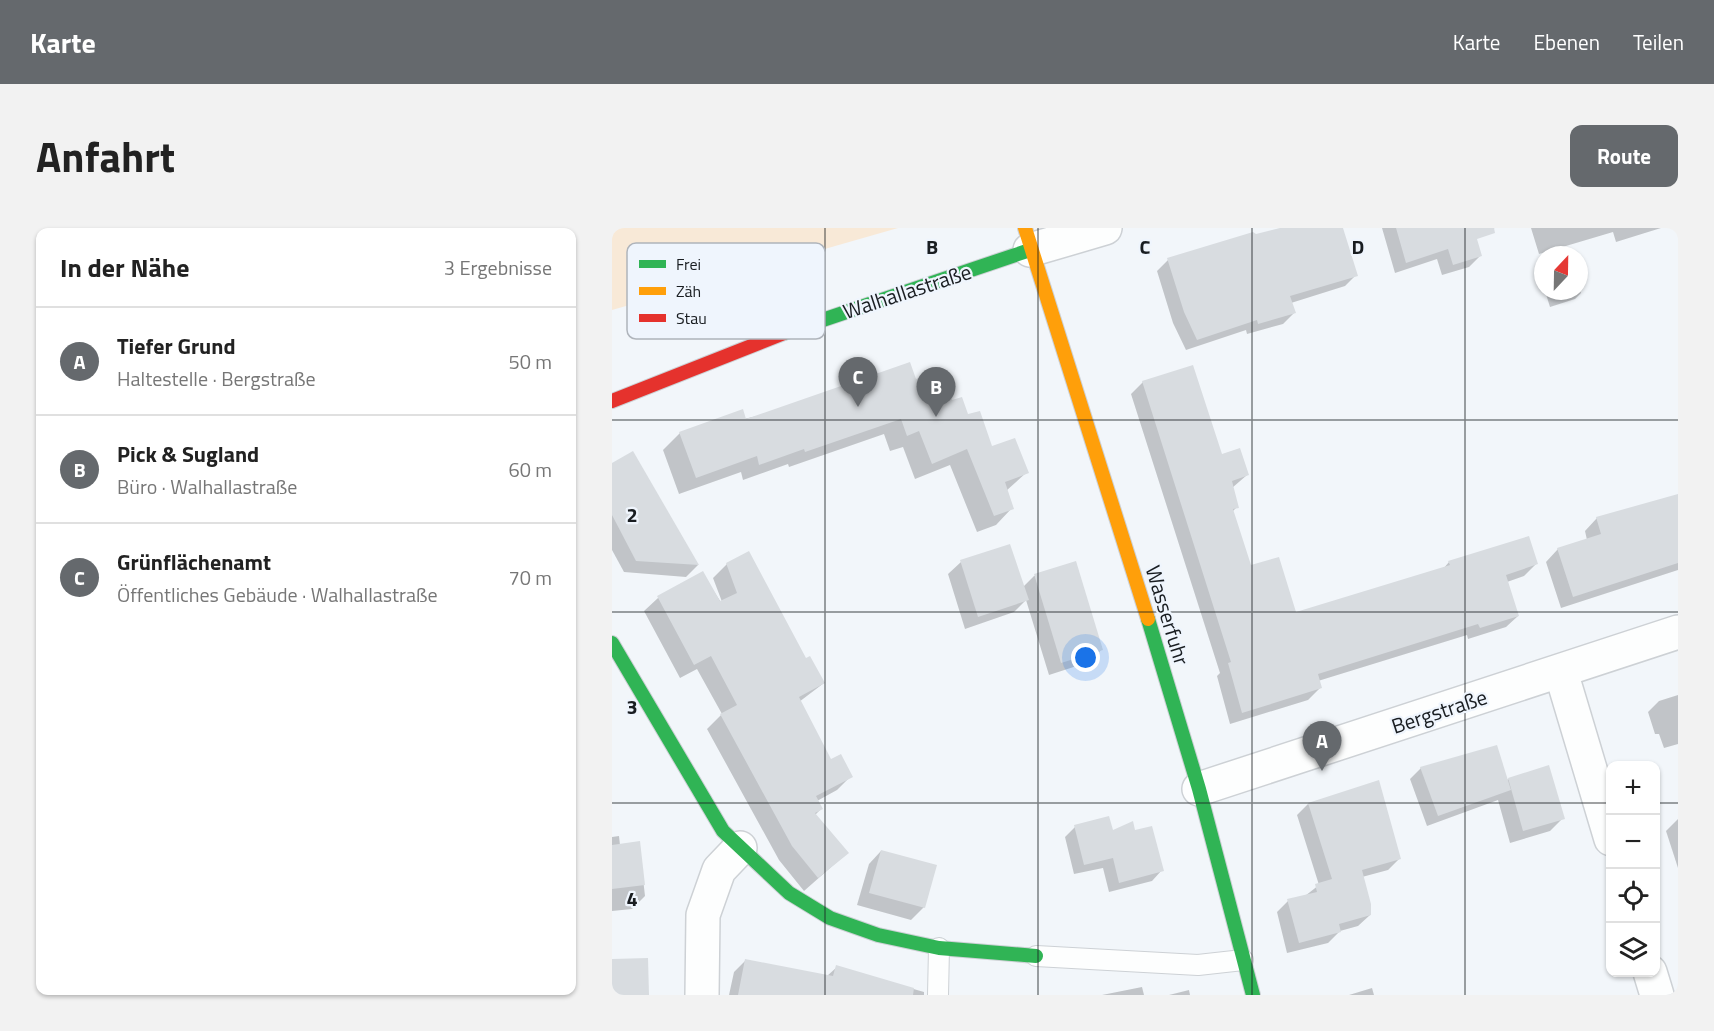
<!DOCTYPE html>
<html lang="de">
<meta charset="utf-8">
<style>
body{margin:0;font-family:"Titillium Web",sans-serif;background:#f2f2f2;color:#222}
.controls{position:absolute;right:18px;bottom:18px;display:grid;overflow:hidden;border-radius:12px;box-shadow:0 2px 4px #0004}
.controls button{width:54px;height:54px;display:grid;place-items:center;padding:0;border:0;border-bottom:2px solid #e0e0e0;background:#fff;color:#222;font:30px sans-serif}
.compass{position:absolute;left:922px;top:18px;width:54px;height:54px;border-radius:50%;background:#fff;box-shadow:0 2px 4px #0004;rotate:22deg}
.you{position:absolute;left:474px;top:430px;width:21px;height:21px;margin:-15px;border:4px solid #fff;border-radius:50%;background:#1a73e8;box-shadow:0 0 0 9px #1a73e833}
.badge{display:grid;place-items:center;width:39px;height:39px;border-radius:50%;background:#65696d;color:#fff;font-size:20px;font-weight:700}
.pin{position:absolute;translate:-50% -50px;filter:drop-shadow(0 2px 3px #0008)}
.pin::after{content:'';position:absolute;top:32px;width:21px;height:18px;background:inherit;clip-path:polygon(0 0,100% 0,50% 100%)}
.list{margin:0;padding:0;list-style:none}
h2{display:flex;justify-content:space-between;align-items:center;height:78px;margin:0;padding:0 24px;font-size:26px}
h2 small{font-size:20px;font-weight:400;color:#767676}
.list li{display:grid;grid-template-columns:39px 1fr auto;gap:18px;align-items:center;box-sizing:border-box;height:108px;padding:0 24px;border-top:2px solid #e0e0e0}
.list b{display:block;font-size:22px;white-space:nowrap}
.list p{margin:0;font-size:20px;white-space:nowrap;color:#767676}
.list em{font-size:20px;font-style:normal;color:#767676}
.icon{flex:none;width:33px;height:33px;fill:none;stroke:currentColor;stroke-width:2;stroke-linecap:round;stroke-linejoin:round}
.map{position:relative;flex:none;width:1066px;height:767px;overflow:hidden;border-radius:12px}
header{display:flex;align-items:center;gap:36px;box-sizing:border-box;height:84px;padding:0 30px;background:#65696d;color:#fff}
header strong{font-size:28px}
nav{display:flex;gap:33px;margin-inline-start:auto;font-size:21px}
.intro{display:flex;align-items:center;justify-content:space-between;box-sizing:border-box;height:144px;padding:0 36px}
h1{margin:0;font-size:42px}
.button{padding:15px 27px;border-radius:12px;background:#65696d;color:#fff;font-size:21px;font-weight:700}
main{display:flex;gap:36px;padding:0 36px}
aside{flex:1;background:#fff;border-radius:12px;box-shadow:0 2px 4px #0004}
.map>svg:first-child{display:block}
.green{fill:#f8e9d7}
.shadow{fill:#0003}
.building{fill:#d8dce0}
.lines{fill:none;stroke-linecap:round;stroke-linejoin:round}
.lane-casing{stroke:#cdd1d5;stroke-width:22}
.street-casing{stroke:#cdd1d5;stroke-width:36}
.fast-casing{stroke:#cdd1d5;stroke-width:16}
.slow-casing{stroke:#cdd1d5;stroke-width:16}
.jam-casing{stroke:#cdd1d5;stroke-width:16}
.lane{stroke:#fdfefe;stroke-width:20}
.street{stroke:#fdfefe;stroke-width:33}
.fast{stroke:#30b455;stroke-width:14}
.slow{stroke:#ff9f0a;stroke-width:14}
.jam{stroke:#e5322d;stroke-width:14}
.grid{fill:none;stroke:#191d21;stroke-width:1.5;stroke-opacity:0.55}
.labels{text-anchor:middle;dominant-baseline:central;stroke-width:4.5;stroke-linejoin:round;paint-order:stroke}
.street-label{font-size:21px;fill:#191d21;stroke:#eff5fd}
.key{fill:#eff5fd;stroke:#afb4bb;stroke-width:1.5}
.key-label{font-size:16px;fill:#191d21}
.grid-label{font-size:20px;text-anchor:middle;font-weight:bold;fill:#191d21;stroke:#eff5fd;stroke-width:4.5;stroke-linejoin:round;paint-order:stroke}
</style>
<header>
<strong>Karte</strong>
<nav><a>Karte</a><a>Ebenen</a><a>Teilen</a></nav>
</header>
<div class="intro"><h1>Anfahrt</h1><a class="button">Route</a></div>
<main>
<aside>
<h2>In der Nähe<small>3 Ergebnisse</small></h2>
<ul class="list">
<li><span class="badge">A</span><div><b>Tiefer Grund</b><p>Haltestelle · Bergstraße</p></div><em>50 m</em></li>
<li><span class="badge">B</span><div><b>Pick &amp; Sugland</b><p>Büro · Walhallastraße</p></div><em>60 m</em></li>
<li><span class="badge">C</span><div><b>Grünflächenamt</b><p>Öffentliches Gebäude · Walhallastraße</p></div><em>70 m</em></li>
</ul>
</aside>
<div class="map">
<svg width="1066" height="767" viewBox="0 0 1066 767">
<rect width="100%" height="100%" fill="#f2f6fa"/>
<path class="green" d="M0,0h286l-286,82z"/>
<g class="shadow">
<path d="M672,0h58l14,47 -11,11 -54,17 3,10 -11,11 -36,10 -1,-4 -60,20 -13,-27 -16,-52 11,-11z"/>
<path d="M770,0h113l-22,6 7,22 -11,11 -27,8 -5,-16 -42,14z"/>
<path d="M919,0h130l-45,14 -3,-10 -74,22z"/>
<path d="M931,39v17l-4,-13z"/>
<path d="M967,58l2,7 -6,6 -25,8 -5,-16h34z"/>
<path d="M303,153l36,21 16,14 24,32 36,24 -21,19 6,17 -16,17 -19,7 -27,-67 -35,14 -12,-32 -13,4 -6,-17 -95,33 -1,-3 -45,16 -2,-8 -62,22 -16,-44 17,-17z"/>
<path d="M531,154l78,74 26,19 -15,13 5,19 -5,5 18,55 45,47 148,-45 6,-7 87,2 -12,12 -17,6 11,34 -12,11 -38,12 -1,-4 -149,46 2,7 -12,12 -78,24 -13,-48 3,-3 -89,-279z"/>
<path d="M21,225l65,112 -12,12 -62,-5 -12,-22v-85z"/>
<path d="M1066,268v74l-117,38 -15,-46 12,-13 29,-9 -2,-9 12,-13z"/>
<path d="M349,334l62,25 11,-11 41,-13 27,86 -13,13 -40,13 -23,-75 -12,12 -49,17 -17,-55z"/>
<path d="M115,336l97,119 -25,19 32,59 20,15 -14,14 -20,11 4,8 -6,6 32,38 -43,38 -25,-31 -72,-131 15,-15 -25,-45 -17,9 -36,-67 14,-13 44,-25 22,34 -11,-29z"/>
<path d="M1066,467v49l-14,4 -5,-14h-4l-7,-22 11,-11z"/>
<path d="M809,540l85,13 2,-2 55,39 -13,13 -40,12 -12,-43 -71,26 -17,-47z"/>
<path d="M696,576l91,55 -11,11 -26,7 8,38 -12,11 -18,5 -12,12 -41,10 -10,-41 11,-11 17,-5 14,-11 -22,-70z"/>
<path d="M1066,591v49l-12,-37z"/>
<path d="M463,599l37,5 50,38 -10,11 -43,11 -6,-24 -29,6 -9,-37z"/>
<path d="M7,608l1,9 19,-2 6,53 -13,13 -20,2v-74z"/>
<path d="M269,623l43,56 -13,13 -54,-15 12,-41z"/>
<path d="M134,732l81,16 10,-9 87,25v3h-195l5,-23z"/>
<path d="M530,759l2,8h-42z"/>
<path d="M760,760l2,7h-25z"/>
<path d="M577,762l1,5h-21z"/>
</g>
<g class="building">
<path d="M668,0h63l15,48 -68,20 6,17 -38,11 -1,-4 -60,20 -13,-28 -17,-54 86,-26 3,2z"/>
<path d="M784,0h98l1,5 -18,6 5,17 -29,9 -5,-16 -42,14z"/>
<path d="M298,134l6,17 14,-5 5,15 12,-4 5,15 10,-3 6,17 12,-3 12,35 23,-8 14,35 -24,9 9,27 -20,7 -27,-67 -35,15 -13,-33 -12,5 -6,-17 -96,33 -1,-3 -45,16 -2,-9 -61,22 -17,-46 64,-23 3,10z"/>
<path d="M581,137l29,89 18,-6 9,27 -17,6 7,27 -6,1 18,56 28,-8 17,55 154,-47 -2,-4 81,-25 9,28 -32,11 13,41 -39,12 -2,-4 -160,50 4,14 -80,25 -14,-50 3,-1 -89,-281z"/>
<path d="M21,223l66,114 -63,-4 -24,-46v-52z"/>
<path d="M1066,266v69l-105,34 -16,-49 44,-14 -5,-17z"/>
<path d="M398,316l19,56 -51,17 -18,-57z"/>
<path d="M137,323l57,107 4,-2 15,27 -26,14 32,62 10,-5 12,23 -37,19 7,13 -8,4 34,40 -31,25 -26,-32 -72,-132 17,-9 -26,-49 -17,9 -37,-69 46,-25 17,30 17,-8 -11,-30z"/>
<path d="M464,333l27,89 -42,13 -27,-89z"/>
<path d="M885,517l14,45 -73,26 -18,-49z"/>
<path d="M937,537l16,54 -42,12 -15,-53z"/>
<path d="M767,552l22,79 -39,11 9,34v11l-32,9 2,8 -42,11 -12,-44 30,-7 -2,-8 17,-5 -24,-76z"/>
<path d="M497,588l4,14 20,-9 2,9 17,-4 12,45 -45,12 -6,-25 -29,7 -10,-40z"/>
<path d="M28,613l5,44 -33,4v-44z"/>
<path d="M269,622l56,15 -12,43 -56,-15z"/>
<path d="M36,730l1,37h-37v-36z"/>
<path d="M133,731l88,17 3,-11 78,23 -1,7h-175z"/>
</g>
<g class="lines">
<g class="lane-casing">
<g id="lane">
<path d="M424,728l162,9 45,-5"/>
<path d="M326,767l1,-47"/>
</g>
</g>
<g class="street-casing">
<g id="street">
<path d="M418,22l75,-22"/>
<path d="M949,444l50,167"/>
<path d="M587,561l479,-157"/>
<path d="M1038,744l7,23"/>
<path d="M90,767l1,-80 16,-45 21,-22"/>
</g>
</g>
<g class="fast-casing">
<g id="fast">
<path d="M172,105l246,-83"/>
<path d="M536,391l51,170 54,206"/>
<path d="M0,415l111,188 66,62 41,25 48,17 61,13 97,8"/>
</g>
</g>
<g class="slow-casing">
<path id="slow" d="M413,0l123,391"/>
</g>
<g class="jam-casing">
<path id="jam" d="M0,173l172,-68"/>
</g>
<use href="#lane" class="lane"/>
<use href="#street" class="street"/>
<use href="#fast" class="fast"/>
<use href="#slow" class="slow"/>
<use href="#jam" class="jam"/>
</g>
<path class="grid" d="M213,0v767M426,0v767M640,0v767M853,0v767M0,192h1066M0,384h1066M0,575h999M1044,575h22"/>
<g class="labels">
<g class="street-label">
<text transform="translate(295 63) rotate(-18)">Walhallastraße</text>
<text transform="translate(556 387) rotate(73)">Wasserfuhr</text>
<text transform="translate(827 483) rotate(-18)">Bergstraße</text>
</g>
</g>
<rect x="15" y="15" width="198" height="96" rx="9" class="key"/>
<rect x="27" y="32" width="27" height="8" fill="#30b455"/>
<rect x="27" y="59" width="27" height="8" fill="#ff9f0a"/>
<rect x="27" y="86" width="27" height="8" fill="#e5322d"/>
<g class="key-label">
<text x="64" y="42">Frei</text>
<text x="64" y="69">Zäh</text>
<text x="64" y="96">Stau</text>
</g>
<g class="grid-label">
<text x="320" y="26">B</text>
<text x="533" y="26">C</text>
<text x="746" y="26">D</text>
<text x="20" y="294">2</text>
<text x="20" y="486">3</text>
<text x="20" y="678">4</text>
</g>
</svg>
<div class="controls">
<button>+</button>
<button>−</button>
<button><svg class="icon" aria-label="locate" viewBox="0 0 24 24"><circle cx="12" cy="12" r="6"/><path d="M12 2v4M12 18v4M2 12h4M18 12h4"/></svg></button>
<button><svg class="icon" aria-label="layers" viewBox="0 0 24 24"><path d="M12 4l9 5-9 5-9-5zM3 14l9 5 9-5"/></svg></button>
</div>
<svg class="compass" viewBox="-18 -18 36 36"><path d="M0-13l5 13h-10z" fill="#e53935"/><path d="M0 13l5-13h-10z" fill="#767676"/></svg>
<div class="you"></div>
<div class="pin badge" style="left:710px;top:543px">A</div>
<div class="pin badge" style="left:324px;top:189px">B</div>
<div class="pin badge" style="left:246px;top:179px">C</div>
</div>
</main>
